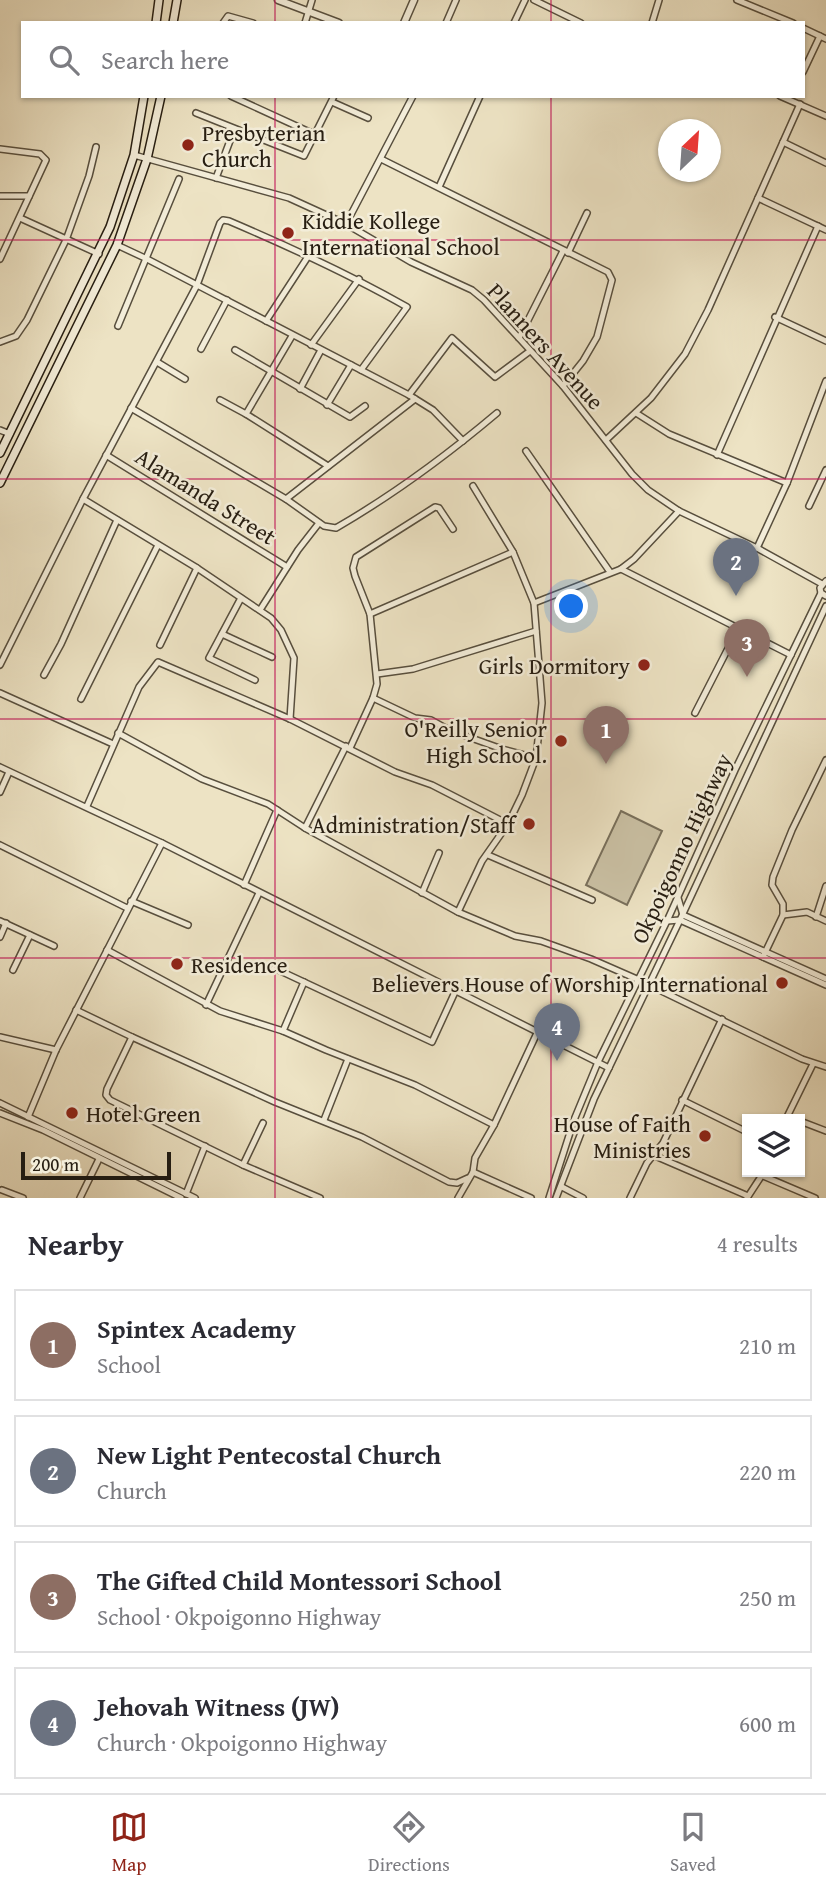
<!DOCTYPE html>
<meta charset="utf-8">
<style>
body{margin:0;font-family:"Gentium Book Plus",serif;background:#f7f7f7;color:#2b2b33}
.controls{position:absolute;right:21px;bottom:21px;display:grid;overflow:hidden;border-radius:0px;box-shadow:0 2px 5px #0004}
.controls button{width:63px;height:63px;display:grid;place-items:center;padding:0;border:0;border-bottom:2px solid #e1e1e2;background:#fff;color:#2b2b33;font:35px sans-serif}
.compass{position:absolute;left:658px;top:119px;width:63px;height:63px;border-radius:50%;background:#fff;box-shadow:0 2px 5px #0004;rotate:25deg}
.scale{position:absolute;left:21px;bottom:18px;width:150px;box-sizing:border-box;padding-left:7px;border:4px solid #271e12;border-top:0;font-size:19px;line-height:24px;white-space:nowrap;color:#271e12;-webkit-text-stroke:5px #f3edd9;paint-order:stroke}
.you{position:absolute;left:572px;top:607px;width:24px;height:24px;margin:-18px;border:5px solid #fff;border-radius:50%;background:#1a73e8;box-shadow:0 0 0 10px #1a73e833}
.badge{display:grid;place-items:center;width:46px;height:46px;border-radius:50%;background:#8f2418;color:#fff;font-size:23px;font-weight:700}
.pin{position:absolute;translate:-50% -58px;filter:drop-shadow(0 2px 4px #0008)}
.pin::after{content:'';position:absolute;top:37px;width:24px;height:21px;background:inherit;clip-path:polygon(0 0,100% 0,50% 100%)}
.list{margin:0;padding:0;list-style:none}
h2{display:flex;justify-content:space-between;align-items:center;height:91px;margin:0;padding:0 28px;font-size:30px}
h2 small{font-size:23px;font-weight:400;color:#7c7c81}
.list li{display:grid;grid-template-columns:46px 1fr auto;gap:21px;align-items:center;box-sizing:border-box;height:112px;margin:0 14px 14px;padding:0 14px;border:2px solid #e1e1e2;border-radius:0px}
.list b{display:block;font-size:26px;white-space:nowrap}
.list p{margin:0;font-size:23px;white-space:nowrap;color:#7c7c81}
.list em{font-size:23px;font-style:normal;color:#7c7c81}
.icon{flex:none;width:38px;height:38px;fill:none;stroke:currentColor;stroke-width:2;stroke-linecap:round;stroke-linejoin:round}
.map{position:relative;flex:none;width:826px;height:1198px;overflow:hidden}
.search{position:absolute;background:#fff;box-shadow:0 2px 5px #0004;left:21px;right:21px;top:21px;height:77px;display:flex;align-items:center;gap:18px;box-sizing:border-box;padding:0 24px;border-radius:0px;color:#7c7c81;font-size:26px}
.sheet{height:595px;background:#fff}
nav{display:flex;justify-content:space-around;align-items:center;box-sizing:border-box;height:98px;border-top:2px solid #e1e1e2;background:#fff;font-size:19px;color:#7c7c81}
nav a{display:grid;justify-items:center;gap:4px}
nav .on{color:#8f2418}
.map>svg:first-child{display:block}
.green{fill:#cbc2a6;stroke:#79705c;stroke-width:2}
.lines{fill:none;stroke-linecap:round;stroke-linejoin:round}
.minor-casing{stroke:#584f3e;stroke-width:8}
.tertiary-casing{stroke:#584f3e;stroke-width:9}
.secondary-casing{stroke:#271e12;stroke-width:10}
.minor{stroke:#f3edd9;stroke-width:5}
.tertiary{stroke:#f3edd9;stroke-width:6}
.secondary{stroke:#f3edd9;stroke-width:7}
.grid{fill:none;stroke:#c2185b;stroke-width:2;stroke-opacity:0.55}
.poi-dot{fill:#8f2418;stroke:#f3edd9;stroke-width:2.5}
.labels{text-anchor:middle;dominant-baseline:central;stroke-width:5;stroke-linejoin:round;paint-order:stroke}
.poi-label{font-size:23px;fill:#271e12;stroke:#f3edd9;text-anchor:end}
.street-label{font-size:23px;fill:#271e12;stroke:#f3edd9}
</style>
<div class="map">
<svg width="826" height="1198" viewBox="0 0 826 1198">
<rect width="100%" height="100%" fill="#ede3c4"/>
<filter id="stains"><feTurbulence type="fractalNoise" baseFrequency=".00286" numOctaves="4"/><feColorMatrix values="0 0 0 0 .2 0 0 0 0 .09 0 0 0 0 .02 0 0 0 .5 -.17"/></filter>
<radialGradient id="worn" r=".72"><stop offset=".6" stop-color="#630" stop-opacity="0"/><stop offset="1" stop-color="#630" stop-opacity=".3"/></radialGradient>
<path class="green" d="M621,811l41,20 -35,74 -41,-20z"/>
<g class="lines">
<g class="minor-casing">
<g id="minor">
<path d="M534,0l47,23"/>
<path d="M737,0l56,23"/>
<path d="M223,23l5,-7 25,7"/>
<path d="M305,23l7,-23"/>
<path d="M446,23l10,-23"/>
<path d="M514,23l11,-23"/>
<path d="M652,23l7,-23"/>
<path d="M803,28l23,11"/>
<path d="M803,72l17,-36"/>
<path d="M231,96l85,39"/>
<path d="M780,96l46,20"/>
<path d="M332,102l36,16"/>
<path d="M196,113l108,43 30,-60"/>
<path d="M783,142l43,21"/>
<path d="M0,149l40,5 6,6 -46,99"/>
<path d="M134,155l155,43 57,26 65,38 61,28 12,10 79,86 69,88 16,16 31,21 78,37 65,36"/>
<path d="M381,159l227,113 4,8 -15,57 -14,24 -20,25"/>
<path d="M216,178l18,-48"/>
<path d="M439,187l41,-91"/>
<path d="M0,196h29"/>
<path d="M758,198l68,32"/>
<path d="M20,218l79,36"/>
<path d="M346,224l67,-128"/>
<path d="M117,245l30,14 262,136 24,15 30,31"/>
<path d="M568,253l19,-40"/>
<path d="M775,317l51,24"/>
<path d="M266,321l43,-66"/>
<path d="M118,326l61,-147"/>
<path d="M292,336l-46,78 82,52"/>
<path d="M519,338l44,-87"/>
<path d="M0,342l16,-6 11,-16 39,-80 23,-64 7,-29"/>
<path d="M311,345l48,-66"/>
<path d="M201,349l26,-49"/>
<path d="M235,350l115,67 15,-11"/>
<path d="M157,362l28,17"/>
<path d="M300,389l21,-39"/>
<path d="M409,395l43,-57 43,39 35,-26"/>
<path d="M220,400l26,14"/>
<path d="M327,405l24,-40"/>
<path d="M131,408l155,91 38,27 12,2c57,-33 110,-72 161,-115"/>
<path d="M636,413l33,21 118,49"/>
<path d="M0,430l10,4"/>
<path d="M606,440l45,-42 34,-44 23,-44 92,-206"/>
<path d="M526,451l84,121"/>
<path d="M106,455l181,112"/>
<path d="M717,455l101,-229"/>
<path d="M83,499l114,69 74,50 10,12 13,28 -4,61"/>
<path d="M286,499l129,-100"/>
<path d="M809,506l17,-36"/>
<path d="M757,548l30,-65 39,-102"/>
<path d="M621,569l170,86"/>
<path d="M826,581l-6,7 1,5 5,3"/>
<path d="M241,598l-32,60 46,22"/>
<path d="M534,603l87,-34 13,-10 45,-48"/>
<path d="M260,610l38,-60 21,-27"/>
<path d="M370,614l143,-62"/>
<path d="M222,634l50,23"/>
<path d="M160,645l37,-77"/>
<path d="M0,665l83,-166 114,-214 23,-62 3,-3 6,1c61,26 120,53 178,86l-46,63"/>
<path d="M377,674l36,-5 123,-38"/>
<path d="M44,675l17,-31 56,-124"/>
<path d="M0,693l113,51"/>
<path d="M373,698l42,20 16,2 18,10 53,19 34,9"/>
<path d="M81,699l77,-154"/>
<path d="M695,713l44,-86"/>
<path d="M118,733l84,46 66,25 37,24 153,84 57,24 26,5 50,18 48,21"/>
<path d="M350,748l23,-50 4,-14 -7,-70 -15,-38 -2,-8 3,-11 79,-50 4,1 14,21"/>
<path d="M0,767l162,76 447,225"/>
<path d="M0,792l9,-20"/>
<path d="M87,806l52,-119 19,-25 132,57 105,53 37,13 76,39"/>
<path d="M305,828l41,-82"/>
<path d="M0,845l127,63"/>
<path d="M488,855l104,45"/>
<path d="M244,885l33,-75"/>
<path d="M422,893l17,-40"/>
<path d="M678,898l5,17 143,64"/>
<path d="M131,901l57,24"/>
<path d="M458,912l24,-51 26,-37 14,-29 14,-37 6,-55 -8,-100 -21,-51 -40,-66"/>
<path d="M783,915l24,-3 19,9"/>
<path d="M816,917l10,-31"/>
<path d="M0,921l54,25"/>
<path d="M667,921l13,-1 146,65"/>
<path d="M0,937l6,-14"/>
<path d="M107,950l113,61 63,20 43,19 89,35 79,40"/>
<path d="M763,957l20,-42v-11l-11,-19 1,-8 19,-47 34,-70"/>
<path d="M274,968l158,74 23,-50"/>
<path d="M13,970l17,-35"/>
<path d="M649,985l153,74 24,8"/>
<path d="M206,1005l53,-112"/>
<path d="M76,1010l56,27 143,65 87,35 87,45 8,1 11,-5"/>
<path d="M283,1031l21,-49"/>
<path d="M0,1037l56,13"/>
<path d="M132,1037l-25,52 -1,6 4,5 133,65 77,33"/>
<path d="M682,1100l65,32"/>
<path d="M0,1103l195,95"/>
<path d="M0,1113l43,17 138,68"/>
<path d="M28,1117l28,-67 106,-207"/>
<path d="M786,1119l27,-55"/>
<path d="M324,1120l24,-61"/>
<path d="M800,1121l26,10"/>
<path d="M653,1155l95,41"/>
<path d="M243,1165l20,-42"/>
<path d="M473,1172l58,26"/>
<path d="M761,1175l54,23"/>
<path d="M562,1187l21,11"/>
<path d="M2,1190l21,8"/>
<path d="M186,1194l19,-48"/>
<path d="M80,1198l19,-39"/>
<path d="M458,1198l15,-26 2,-14 19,-33 43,-92"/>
<path d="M549,1198l25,-78 24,-58 69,-141 68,-151 86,-177"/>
<path d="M556,1198l38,-99 86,-179 146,-314"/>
<path d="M630,1198l17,-35 16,-20 59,-124"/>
<path d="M747,1198l15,-23"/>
</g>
</g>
<g class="tertiary-casing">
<g id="tertiary">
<path d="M278,0l61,23"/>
<path d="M404,23l10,-23"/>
</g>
</g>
<g class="secondary-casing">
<g id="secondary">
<path d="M156,23l3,-23"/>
<path d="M173,23l4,-23"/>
<path d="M0,453l110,-226 24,-72 10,-59"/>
<path d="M0,483l117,-238 30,-86 14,-63"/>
</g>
</g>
<use href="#minor" class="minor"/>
<use href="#tertiary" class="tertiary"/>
<use href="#secondary" class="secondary"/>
</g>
<path class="grid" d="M275,0v23M551,0v23M275,96v1102M551,96v1102M0,240h826M0,479h826M0,719h826M0,958h826"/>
<g class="poi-dot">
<circle cx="188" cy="145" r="7"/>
<circle cx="288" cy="233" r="7"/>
<circle cx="644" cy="665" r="7"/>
<circle cx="561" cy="741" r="7"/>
<circle cx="529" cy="824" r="7"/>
<circle cx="177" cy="964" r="7"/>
<circle cx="782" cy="983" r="7"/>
<circle cx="72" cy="1113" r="7"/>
<circle cx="705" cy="1136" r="7"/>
</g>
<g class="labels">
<g class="poi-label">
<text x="202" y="132" text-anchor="start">Presbyterian<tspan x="202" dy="26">Church</tspan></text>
<text x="302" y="220" text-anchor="start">Kiddie Kollege<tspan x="302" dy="26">International School</tspan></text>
<text x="630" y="665">Girls Dormitory</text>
<text x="547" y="728">O'Reilly Senior<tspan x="547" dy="26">High School.</tspan></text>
<text x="515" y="824">Administration/Staff</text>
<text x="191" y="964" text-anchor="start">Residence</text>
<text x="768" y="983">Believers House of Worship International</text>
<text x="86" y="1113" text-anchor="start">Hotel Green</text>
<text x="691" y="1123">House of Faith<tspan x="691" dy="26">Ministries</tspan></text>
</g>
<g class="street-label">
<text transform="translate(546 346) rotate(48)">Planners Avenue</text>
<text transform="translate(206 496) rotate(32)">Alamanda Street</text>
<text transform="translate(681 848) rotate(-65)">Okpoigonno Highway</text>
</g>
</g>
<rect width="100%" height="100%" filter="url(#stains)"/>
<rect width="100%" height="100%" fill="url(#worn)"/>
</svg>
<div class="controls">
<button><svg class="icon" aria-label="layers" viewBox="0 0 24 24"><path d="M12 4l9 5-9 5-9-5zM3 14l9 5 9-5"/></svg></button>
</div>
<svg class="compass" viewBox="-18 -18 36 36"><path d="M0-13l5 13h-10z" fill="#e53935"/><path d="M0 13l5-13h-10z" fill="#7c7c81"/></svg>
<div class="scale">200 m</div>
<div class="you"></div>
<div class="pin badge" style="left:606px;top:764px;background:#8d6e63">1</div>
<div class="pin badge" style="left:736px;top:596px;background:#6b7280">2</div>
<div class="pin badge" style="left:747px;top:677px;background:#8d6e63">3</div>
<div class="pin badge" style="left:557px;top:1061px;background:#6b7280">4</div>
<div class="search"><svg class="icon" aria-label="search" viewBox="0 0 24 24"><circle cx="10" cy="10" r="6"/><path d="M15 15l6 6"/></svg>Search here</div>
</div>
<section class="sheet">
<h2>Nearby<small>4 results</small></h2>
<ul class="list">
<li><span class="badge" style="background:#8d6e63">1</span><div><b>Spintex Academy</b><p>School</p></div><em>210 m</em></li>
<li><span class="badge" style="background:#6b7280">2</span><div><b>New Light Pentecostal Church</b><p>Church</p></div><em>220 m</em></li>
<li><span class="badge" style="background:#8d6e63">3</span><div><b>The Gifted Child Montessori School</b><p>School · Okpoigonno Highway</p></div><em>250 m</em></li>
<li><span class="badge" style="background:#6b7280">4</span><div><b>Jehovah Witness (JW)</b><p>Church · Okpoigonno Highway</p></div><em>600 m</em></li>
</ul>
</section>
<nav>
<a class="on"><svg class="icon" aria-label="map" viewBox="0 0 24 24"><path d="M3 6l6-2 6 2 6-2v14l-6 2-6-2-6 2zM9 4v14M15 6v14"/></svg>Map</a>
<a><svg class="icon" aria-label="directions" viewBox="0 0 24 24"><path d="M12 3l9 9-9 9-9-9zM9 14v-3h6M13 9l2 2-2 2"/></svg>Directions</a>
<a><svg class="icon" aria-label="saved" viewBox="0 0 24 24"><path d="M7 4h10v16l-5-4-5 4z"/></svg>Saved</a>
</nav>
